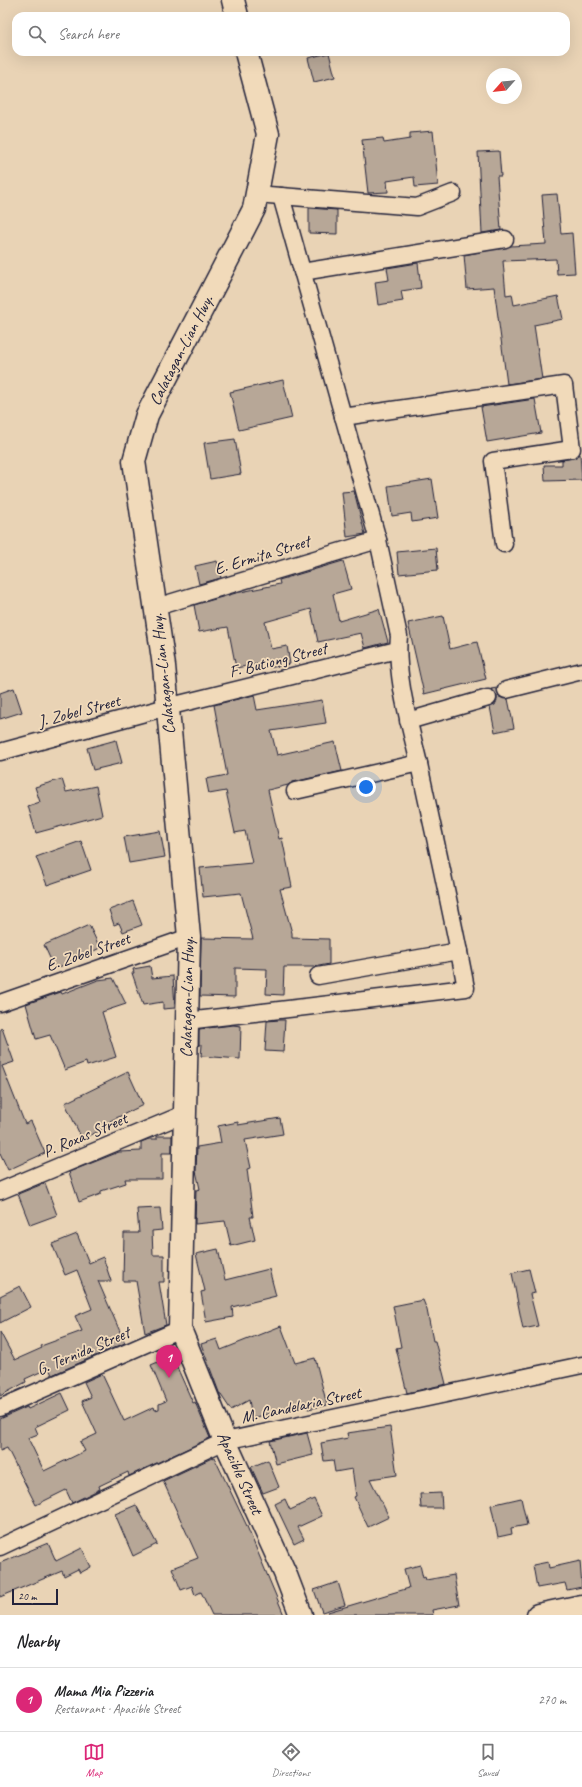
<!DOCTYPE html>
<meta charset="utf-8">
<style>
body{margin:0;font-family:Caveat,sans-serif;background:#f6f6f6;color:#202124}
.compass{position:absolute;left:486px;top:68px;width:36px;height:36px;border-radius:50%;background:#fff;box-shadow:0 4px 16px #0002;rotate:243deg}
.scale{position:absolute;left:12px;bottom:10px;width:46px;box-sizing:border-box;padding-left:4px;border:2px solid #22223b;border-top:0;font-size:11px;line-height:14px;white-space:nowrap;color:#22223b;-webkit-text-stroke:3px #f1daba;paint-order:stroke}
.you{position:absolute;left:366px;top:787px;width:14px;height:14px;margin:-10px;border:3px solid #fff;border-radius:50%;background:#1a73e8;box-shadow:0 0 0 6px #1a73e833}
.badge{display:grid;place-items:center;width:26px;height:26px;border-radius:50%;background:#db2777;color:#fff;font-size:13px;font-weight:700}
.pin{position:absolute;translate:-50% -33px;filter:drop-shadow(0 1px 2px #0008)}
.pin::after{content:'';position:absolute;top:21px;width:14px;height:12px;background:inherit;clip-path:polygon(0 0,100% 0,50% 100%)}
.list{margin:0;padding:0;list-style:none}
h2{display:flex;justify-content:space-between;align-items:center;height:52px;margin:0;padding:0 16px;font-size:17px}
h2 small{font-size:13px;font-weight:400;color:#757577}
.list li{display:grid;grid-template-columns:26px 1fr auto;gap:12px;align-items:center;box-sizing:border-box;height:64px;padding:0 16px;border-top:1px solid #e0e0e0}
.list b{display:block;font-size:15px;white-space:nowrap}
.list p{margin:0;font-size:13px;white-space:nowrap;color:#757577}
.list em{font-size:13px;font-style:normal;color:#757577}
.icon{flex:none;width:22px;height:22px;fill:none;stroke:currentColor;stroke-width:2;stroke-linecap:round;stroke-linejoin:round}
.map{position:relative;flex:none;width:582px;height:1615px;overflow:hidden}
.search{position:absolute;background:#fff;box-shadow:0 4px 16px #0002;left:12px;right:12px;top:12px;height:44px;display:flex;align-items:center;gap:10px;box-sizing:border-box;padding:0 14px;border-radius:12px;color:#757577;font-size:15px}
.sheet{height:116px;background:#fff}
nav{display:flex;justify-content:space-around;align-items:center;box-sizing:border-box;height:56px;border-top:1px solid #e0e0e0;background:#fff;font-size:11px;color:#757577}
nav a{display:grid;justify-items:center;gap:2px}
nav .on{color:#db2777}
.map>svg:first-child{display:block}
.building{fill:#b7a797;stroke:#22223b}
.lines{fill:none;stroke-linecap:round;stroke-linejoin:round}
.street-casing{stroke:#22223b;stroke-width:19}
.secondary-casing{stroke:#22223b;stroke-width:25}
.primary-casing{stroke:#22223b;stroke-width:25}
.street{stroke:#f1daba;stroke-width:16}
.secondary{stroke:#f1daba;stroke-width:22}
.primary{stroke:#f1daba;stroke-width:22}
.labels{text-anchor:middle;dominant-baseline:central;stroke-width:3.5;stroke-linejoin:round;paint-order:stroke}
.street-label{font-size:17px;fill:#22223b;stroke:#f1daba}
</style>
<div class="map">
<svg width="582" height="1615" viewBox="0 0 582 1615">
<rect width="100%" height="100%" fill="#e9d3b5"/>
<filter id="ink" filterUnits="userSpaceOnUse"><feTurbulence type="fractalNoise" baseFrequency=".025" numOctaves="2"/><feDisplacementMap in="SourceGraphic" scale="8" xChannelSelector="R" yChannelSelector="G"/><feConvolveMatrix kernelMatrix="1 2 1 2 8 2 1 2 1" color-interpolation-filters="sRGB"/></filter>
<g filter="url(#ink)">
<g class="building">
<path d="M329,53l6,24 -21,5 -6,-24z"/>
<path d="M433,131l5,54 -23,2 -1,-10 -27,4 1,11 -20,1 -6,-53 21,-2 1,5 26,-4v-6z"/>
<path d="M499,151l2,25h-4l4,54 -19,3 -4,-81z"/>
<path d="M557,194l4,40 11,-1 3,40 -18,1 -1,-15 -53,2 3,34 6,-1 2,11 44,-9 5,23 -29,6 8,54 -35,5 -13,-97 -27,2 -3,-34 47,-9 35,-2 -4,-49z"/>
<path d="M309,208l28,2v24l-28,-1z"/>
<path d="M418,263l3,25 -20,3 2,10 -25,4 -3,-23 14,-2 -2,-12z"/>
<path d="M283,380l9,38 -53,12 -9,-38z"/>
<path d="M535,399l6,34 -54,9 -6,-35z"/>
<path d="M235,439l6,35 -31,5 -6,-36z"/>
<path d="M580,454l2,26 -37,1 -1,-16h18v-5l12,-2z"/>
<path d="M432,479l6,39 -26,4 -1,-9 -19,3 -4,-30z"/>
<path d="M354,491l11,43 -18,3 -5,-45z"/>
<path d="M436,548l2,22 -39,4 -2,-22z"/>
<path d="M217,561l4,17 -22,6 -4,-18z"/>
<path d="M343,561l8,28 -18,5 6,27 40,-12 9,33 -23,6 -4,-15 -43,9 -7,-33 -46,13 6,27 16,-3 3,18 -21,4 -1,-6 -32,6 -8,-41 -29,5 -5,-27 42,-12 44,-9 -1,-4z"/>
<path d="M443,616l7,33 27,-7 9,37 -62,15 -16,-71z"/>
<path d="M14,688l8,24 -22,7v-26z"/>
<path d="M497,688l2,9 9,2 6,29 -19,4 -5,-25 5,-2 2,-5v-5l-6,-6z"/>
<path d="M254,695l3,15 65,-10 4,23 -55,8 6,24 58,-13 7,29 -49,11 -5,3 -20,5 11,49 3,-1 10,49 -12,2 12,44v5l37,1v25l-15,3h-30l-1,28 -17,-1 1,-25 -32,-1v29l-35,-1 1,-58 52,1 -12,-46 -38,4 -3,-29 52,-5 -7,-32 -10,2 -9,-42 -17,3 -3,-15 21,-4 -13,-70z"/>
<path d="M116,740l6,23 -29,7 -6,-22z"/>
<path d="M62,779l4,13 30,-6 6,29 -66,18 -8,-27 12,-4 -5,-15z"/>
<path d="M160,831l5,26 -36,6 -5,-26z"/>
<path d="M81,841l10,29 -44,15 -11,-28z"/>
<path d="M133,901l9,24 -19,7 -4,-9 -5,2 -5,-15z"/>
<path d="M89,925l11,23 -45,21 -11,-24z"/>
<path d="M150,966l2,12 21,-2 2,32 -12,1v-7l-20,3 -11,-32h2l-1,-4z"/>
<path d="M113,978l13,26 -24,8 14,45 -29,9 -1,-4 -21,8 -15,-35 -14,4 -10,-35 35,-12 1,2 36,-14z"/>
<path d="M280,1020h5l-2,32 -18,-1 2,-30z"/>
<path d="M233,1025l8,1 -1,33 -39,-3 1,-11h-3v-16z"/>
<path d="M2,1028l12,34 -12,4 23,58 6,-3 14,32 -37,17 -8,-17v-124z"/>
<path d="M128,1072l15,33 -33,16 2,4 -30,14 -17,-36z"/>
<path d="M280,1118l3,16 -38,6 6,28 -4,1 6,48h-3l5,23 -24,6 -6,-25 -30,3 1,-34 4,-1 -4,-18 1,-24 24,-4 -3,-17 20,-4v3z"/>
<path d="M157,1136h15v17h-10v26h-37l1,4 -25,8v3l-22,8 -10,-30 50,-20 22,-1v-9l8,-3h8z"/>
<path d="M45,1183l12,32 -27,10 -12,-31z"/>
<path d="M160,1208l2,22 -10,1 1,24h11v27h-5l7,43 -21,8 -9,-52h-13l1,-48h15l-2,-24z"/>
<path d="M77,1234l12,29 14,-6 8,24h-13l27,62 -73,32 -3,-7 -24,11 1,3 -26,14v-64l15,28 27,-12 -1,-2 41,-15 -7,-15 17,-7 -15,-39 -12,5 -13,-31z"/>
<path d="M218,1249l7,31 44,-11 7,27 -44,11 1,10 -27,5 -5,-30 4,-1 -9,-37z"/>
<path d="M529,1269l6,24 -5,1 8,32 -15,3 -11,-56z"/>
<path d="M20,1286l11,21 -31,16v-27z"/>
<path d="M423,1300l4,10 6,31h2l11,43 -39,9 -11,-45 5,-1 -8,-41z"/>
<path d="M281,1326l14,37 20,-5 12,47 -19,4 -1,-4 -55,13 -3,-18 -18,10 -10,-15h-1l-19,-51 16,-5 4,11z"/>
<path d="M172,1356l21,47 2,-1 15,36 -81,38 -1,-4 -29,14 1,3 -28,14 -6,-13 -30,15 -29,-57 -7,3v-32l27,-12 1,2 34,-16 8,17 -35,17 3,7 -10,4 16,33 41,-20 -5,-9 17,-8 -15,-33 9,-4 -7,-15 18,-8 22,47 30,-14 1,3 4,-1v-5l7,-3 -15,-36z"/>
<path d="M390,1427l7,48 -27,4 19,38 -21,10 -14,-30 2,-1 -4,-27 -17,3 -2,-12 -9,1 -3,-18 27,-5 -1,-5z"/>
<path d="M307,1433l6,22 -37,9 -6,-23z"/>
<path d="M214,1457l32,67 38,91h-72l-11,-23 -6,3 -3,-9 -11,4 -9,-22 26,-10 -35,-77z"/>
<path d="M268,1460l11,27 -16,6 -12,-26z"/>
<path d="M441,1493l1,15h-21l-1,-14z"/>
<path d="M521,1498l6,27 -16,3 1,6 -14,3 -7,-32z"/>
<path d="M285,1499l5,11 24,-11 8,17 -24,11 6,12 -10,5 -19,-40z"/>
<path d="M136,1505l21,39 -24,12 -18,-42z"/>
<path d="M48,1543l8,18 26,-13 9,19 -11,6 -2,-4 -14,7 -2,-5 -62,26v-34z"/>
<path d="M580,1561l2,26 -15,3 -2,-7 -28,5 -4,-23 15,-3 1,6z"/>
<path d="M420,1565l3,13 2,-1 1,3 28,-5 5,30 -27,5 1,5h-104l-1,-3 81,-24 -5,-19z"/>
<path d="M338,1582l7,23 -23,7 -8,-22z"/>
</g>
<g class="lines">
<g class="street-casing">
<g id="street">
<path d="M256,194l161,13 36,-14"/>
<path d="M302,272l203,-33"/>
<path d="M343,417l221,-32 8,64 -79,12 11,83"/>
<path d="M156,607l222,-67"/>
<path d="M506,690l76,-19"/>
<path d="M408,721l80,-23"/>
<path d="M0,752l167,-45 230,-57"/>
<path d="M295,791l124,-28"/>
<path d="M318,976l141,-25"/>
<path d="M0,1003l189,-66"/>
<path d="M187,1021l279,-33c-14,-75 -31,-149 -47,-224 -9,-39 -24,-88 -20,-128l-21,-96 -97,-344"/>
<path d="M0,1191l184,-77"/>
<path d="M0,1408l180,-79"/>
<path d="M0,1547l225,-106 357,-76"/>
</g>
</g>
<g class="secondary-casing">
<g id="secondary">
<path d="M233,0l4,16"/>
<path d="M246,52l22,82 -14,75 -107,206 -13,46 30,205 25,271 -9,392 45,112 60,132 16,42"/>
</g>
</g>
<g class="primary-casing">
<path id="primary" d="M538,1615l44,-9"/>
</g>
<use href="#street" class="street"/>
<use href="#secondary" class="secondary"/>
<use href="#primary" class="primary"/>
</g>
</g>
<g class="labels">
<g class="street-label">
<text transform="translate(181 350) rotate(-63)">Calatagan-Lian Hwy.</text>
<text transform="translate(262 555) rotate(-17)">E. Ermita Street</text>
<text transform="translate(278 660) rotate(-14)">F. Butiong Street</text>
<text transform="translate(163 674) rotate(-96)">Calatagan-Lian Hwy.</text>
<text transform="translate(79 711) rotate(-15)">J. Zobel Street</text>
<text transform="translate(88 952) rotate(-19)">E. Zobel Street</text>
<text transform="translate(187 997) rotate(-89)">Calatagan-Lian Hwy.</text>
<text transform="translate(85 1135) rotate(-23)">P. Roxas Street</text>
<text transform="translate(83 1351) rotate(-23)">G. Ternida Street</text>
<text transform="translate(301 1405) rotate(-12)">M. Candelaria Street</text>
<text transform="translate(240 1473) rotate(66)">Apacible Street</text>
</g>
</g>
</svg>
<svg class="compass" viewBox="-18 -18 36 36"><path d="M0-13l5 13h-10z" fill="#e53935"/><path d="M0 13l5-13h-10z" fill="#757577"/></svg>
<div class="scale">20 m</div>
<div class="you"></div>
<div class="pin badge" style="left:169px;top:1378px">1</div>
<div class="search"><svg class="icon" aria-label="search" viewBox="0 0 24 24"><circle cx="10" cy="10" r="6"/><path d="M15 15l6 6"/></svg>Search here</div>
</div>
<section class="sheet">
<h2>Nearby<small></small></h2>
<ul class="list">
<li><span class="badge">1</span><div><b>Mama Mia Pizzeria</b><p>Restaurant · Apacible Street</p></div><em>270 m</em></li>
</ul>
</section>
<nav>
<a class="on"><svg class="icon" aria-label="map" viewBox="0 0 24 24"><path d="M3 6l6-2 6 2 6-2v14l-6 2-6-2-6 2zM9 4v14M15 6v14"/></svg>Map</a>
<a><svg class="icon" aria-label="directions" viewBox="0 0 24 24"><path d="M12 3l9 9-9 9-9-9zM9 14v-3h6M13 9l2 2-2 2"/></svg>Directions</a>
<a><svg class="icon" aria-label="saved" viewBox="0 0 24 24"><path d="M7 4h10v16l-5-4-5 4z"/></svg>Saved</a>
</nav>
